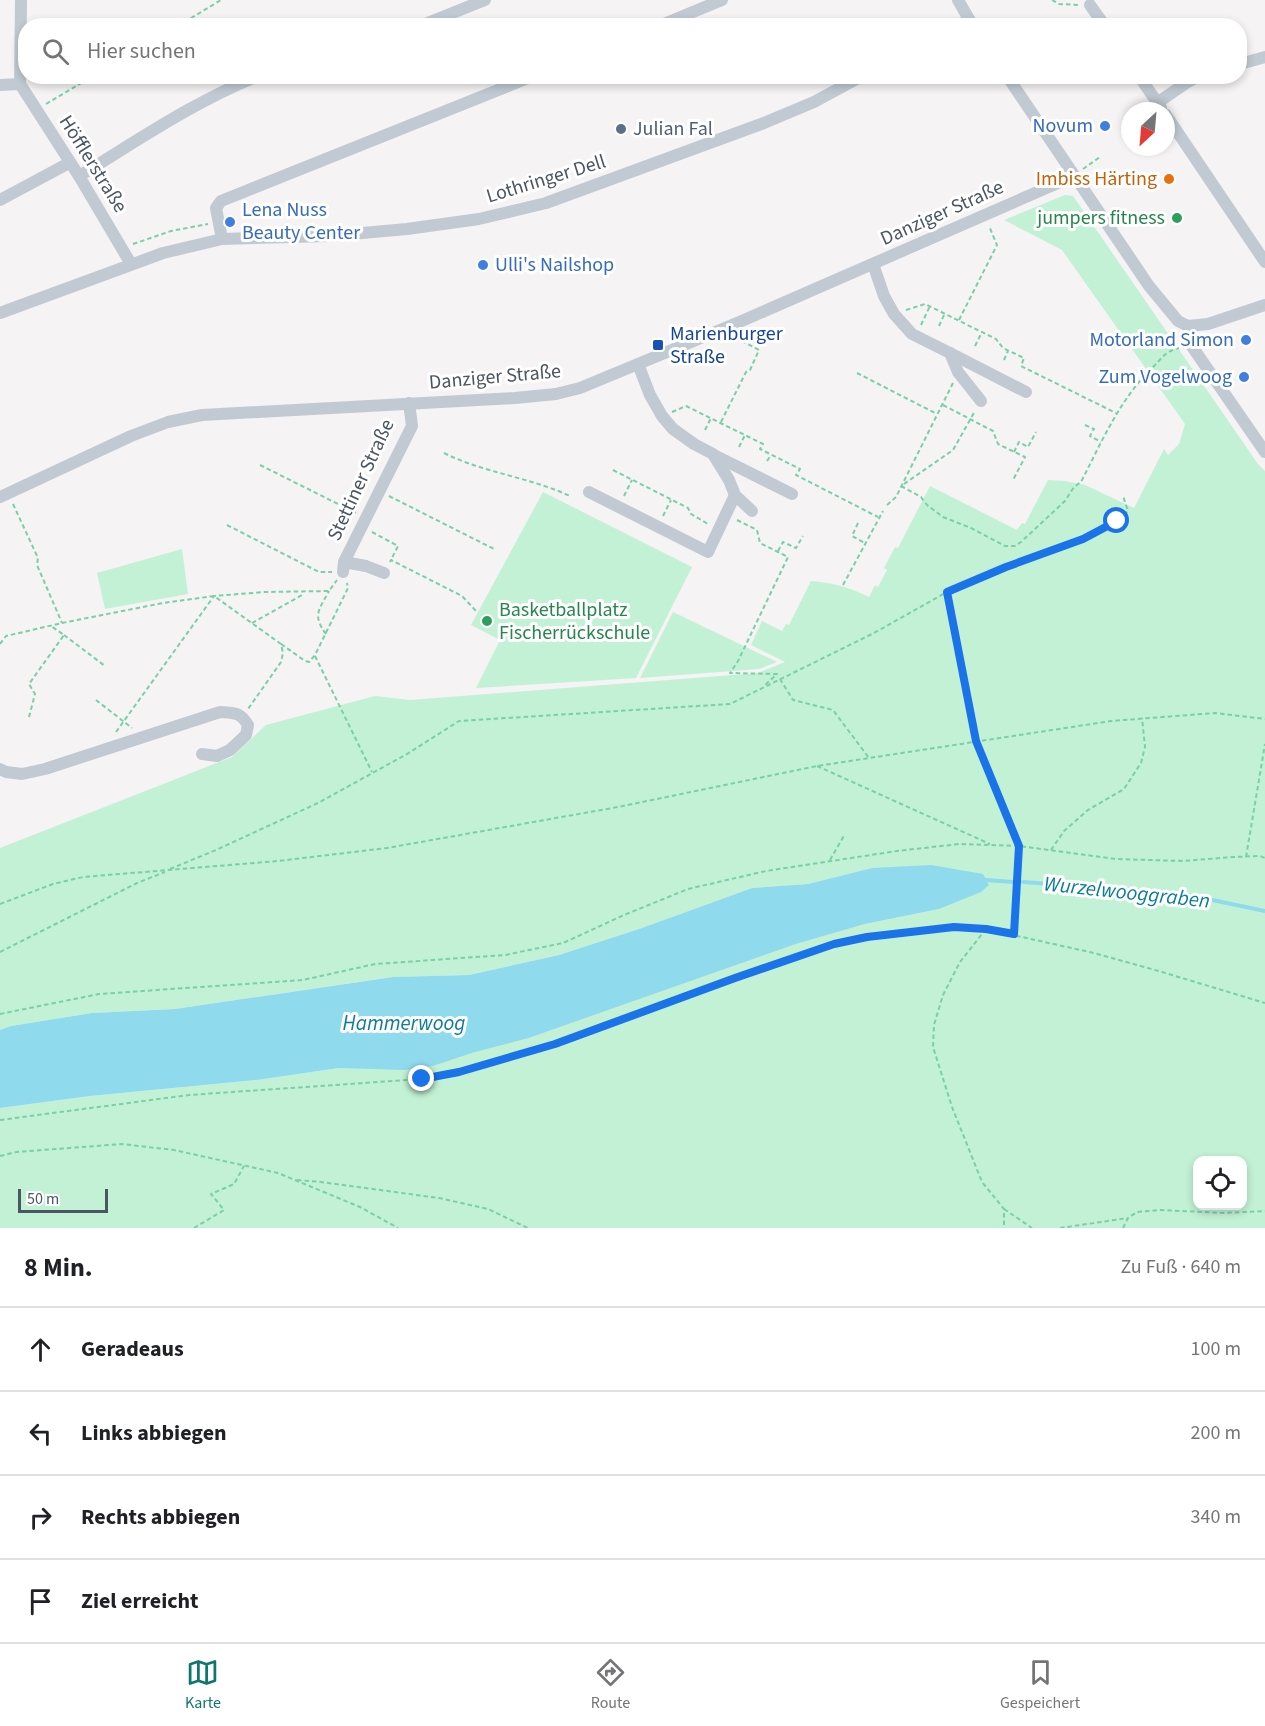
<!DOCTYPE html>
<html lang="de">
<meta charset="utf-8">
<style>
body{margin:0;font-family:"Source Sans 3",sans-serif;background:#f2f2f2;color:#202124}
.controls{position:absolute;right:18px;bottom:18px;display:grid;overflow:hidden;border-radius:12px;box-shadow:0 3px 9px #0003}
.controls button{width:54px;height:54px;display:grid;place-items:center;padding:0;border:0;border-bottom:2px solid #e0e0e0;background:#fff;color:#202124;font:30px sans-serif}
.compass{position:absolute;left:1121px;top:102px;width:54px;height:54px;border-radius:50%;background:#fff;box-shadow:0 3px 9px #0003;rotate:206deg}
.scale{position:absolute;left:18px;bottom:15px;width:90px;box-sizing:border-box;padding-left:6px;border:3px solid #4a5661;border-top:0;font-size:16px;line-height:21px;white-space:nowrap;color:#4a5661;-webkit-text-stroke:4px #fff;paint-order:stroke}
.stop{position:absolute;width:18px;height:18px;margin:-14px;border:4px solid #1a73e8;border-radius:50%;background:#fff}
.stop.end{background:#1a73e8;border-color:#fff;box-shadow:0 2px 6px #0008}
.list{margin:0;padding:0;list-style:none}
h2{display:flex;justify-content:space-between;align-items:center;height:78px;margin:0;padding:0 24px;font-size:26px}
h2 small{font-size:20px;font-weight:400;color:#757577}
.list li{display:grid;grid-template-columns:39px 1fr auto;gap:18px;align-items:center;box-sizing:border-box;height:84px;padding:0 24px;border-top:2px solid #e0e0e0}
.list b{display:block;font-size:22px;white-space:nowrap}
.list em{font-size:20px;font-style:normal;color:#757577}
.icon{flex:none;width:33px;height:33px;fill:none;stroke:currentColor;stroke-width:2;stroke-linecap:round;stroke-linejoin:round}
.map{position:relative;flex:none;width:1265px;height:1228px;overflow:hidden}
.search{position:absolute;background:#fff;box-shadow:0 3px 9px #0003;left:18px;right:18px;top:18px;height:66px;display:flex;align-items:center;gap:15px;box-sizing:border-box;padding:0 21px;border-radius:24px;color:#757577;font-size:22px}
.sheet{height:414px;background:#fff}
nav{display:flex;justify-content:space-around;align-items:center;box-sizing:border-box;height:84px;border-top:2px solid #e0e0e0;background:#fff;font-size:16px;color:#757577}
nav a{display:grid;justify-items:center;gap:3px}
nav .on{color:#0f766e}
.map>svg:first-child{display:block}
.green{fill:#c3f1d5;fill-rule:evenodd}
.water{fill:#90daee}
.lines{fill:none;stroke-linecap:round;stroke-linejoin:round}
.stream{stroke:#90daee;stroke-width:4}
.path{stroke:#7ad0a6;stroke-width:2;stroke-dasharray:4.5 3;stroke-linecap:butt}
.minor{stroke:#c1cad2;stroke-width:12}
.route{stroke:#1a73e8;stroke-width:8}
.shop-dot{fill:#3f7fe0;stroke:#fff;stroke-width:2}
.service-dot{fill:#5c6f8a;stroke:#fff;stroke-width:2}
.food-dot{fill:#e8710a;stroke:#fff;stroke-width:2}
.leisure-dot{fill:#2e9e5b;stroke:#fff;stroke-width:2}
.transit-dot{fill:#1a4fb4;stroke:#fff;stroke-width:2}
.labels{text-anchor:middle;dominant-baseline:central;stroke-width:6;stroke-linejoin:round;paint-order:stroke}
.shop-label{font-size:20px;fill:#366cbe;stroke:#fff;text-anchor:end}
.service-label{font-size:20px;fill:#4e5e75;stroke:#fff;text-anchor:start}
.street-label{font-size:20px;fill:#4a5661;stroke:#fff}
.food-label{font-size:20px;fill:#c56008;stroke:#fff;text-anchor:end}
.leisure-label{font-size:20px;fill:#27864d;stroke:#fff;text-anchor:end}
.transit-label{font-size:20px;fill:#164399;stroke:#fff;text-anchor:start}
.water-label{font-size:21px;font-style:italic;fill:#0c7c9b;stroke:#fff}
</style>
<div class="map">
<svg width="1265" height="1228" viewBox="0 0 1265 1228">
<rect width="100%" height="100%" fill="#f5f3f3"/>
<g class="green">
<path d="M1065,195l8,1 185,268 7,7v757h-1265v-120l90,-12 167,-16 82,-12 94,-2 39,-13 57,-15 267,-94 69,-20 74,-15 -67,-41 -64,16 -56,4 -113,41 -80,26 -90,20 -76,2 -218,32 -83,4 -81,13 -11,4v-182l232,-91 34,-32 109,-29 35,4 348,-27 27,-11 -34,-17 11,-24 20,10 4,-7 3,1 22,-44c23,2 37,6 58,16l6,-12 3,2 9,-17 -3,-2 11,-21 3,1 32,-62 87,44 5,-7 3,1 23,-44 17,1 20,4 49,23 30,-59 4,6 11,-11 6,-20 -123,-174 -58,-30zM1198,1160h44v46h-44z"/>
<path d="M543,492l149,75 -56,111 -160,10 24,-48 -29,-15z"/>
<path d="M182,549l6,45 -83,15 -8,-36z"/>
<path d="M673,612l104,50 -18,7 -119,9z"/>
</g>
<path class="water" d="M931,865l52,9 6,11 -8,7 -42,17 -74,15 -69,20 -267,94 -57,15 -39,13 -28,4 -66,-2 -82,12 -167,16 -90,12v-78l11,-4 81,-13 83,-4 218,-32 76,-2 90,-20 80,-26 113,-41 56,-4 64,-16z"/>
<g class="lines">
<g class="stream">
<path d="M986,880l27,2"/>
<path d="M1023,882l156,11 86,18"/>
</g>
<g class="path">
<path d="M1052,0l7,4 19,1"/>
<path d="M178,26l43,-26"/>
<path d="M46,104l47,-28"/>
<path d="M1083,169l17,-12"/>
<path d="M133,244l38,-13 37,-7"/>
<path d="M906,310l19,-6 71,35 7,9 21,10 -3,8 95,47"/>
<path d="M959,320l38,-75 -8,-19"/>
<path d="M921,325l9,-19"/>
<path d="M939,326l6,-13"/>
<path d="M975,346l7,-14"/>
<path d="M1004,360l4,-9"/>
<path d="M857,373l80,41"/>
<path d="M943,405l50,26 5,13 27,13 -12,23"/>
<path d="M672,412l14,-6 77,38 -3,5 40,20 -4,6 82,42"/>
<path d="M721,422l25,-50 4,-2 9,-20 -15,-8 -3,-8"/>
<path d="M1085,425l9,4 -4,7 11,6"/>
<path d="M705,430l6,-12"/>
<path d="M739,447l6,-12"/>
<path d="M1014,452l5,-10 9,5 8,-15"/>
<path d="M444,453c40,20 85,24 126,43"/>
<path d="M767,461l4,-6"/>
<path d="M260,465l96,48"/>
<path d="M613,470l75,38 3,6 17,10"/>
<path d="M904,484l49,-34 22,-39"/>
<path d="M901,486l20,11 6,8 16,12 28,11 34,18h10l6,-4 44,-41 9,-14 7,-5c21,-41 39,-83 72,-115 9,-9 13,-16 26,-19"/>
<path d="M389,496l107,54"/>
<path d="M624,496l8,-16"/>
<path d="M13,504l25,54 -1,7 25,58"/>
<path d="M887,505l9,-8 57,-114"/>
<path d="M663,516l8,-16"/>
<path d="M737,520l20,10 3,13 28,14 -50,104 -8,12 47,1 -13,12"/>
<path d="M858,523l-6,13 13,7"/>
<path d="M227,525l92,47h13"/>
<path d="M372,532l26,14 -7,14"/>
<path d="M778,551l5,-9 13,6 7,-12"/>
<path d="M390,562l1,-2 71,36 15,16"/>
<path d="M843,585l40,-74"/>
<path d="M947,592l29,148 43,106 -5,88"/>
<path d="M252,623l52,-29"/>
<path d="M326,634c-14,-19 -7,-24 3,-43"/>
<path d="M64,635l41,31"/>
<path d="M0,644l6,-8 56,-13 101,-20 51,-7 67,48 2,9 -2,9 -33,47"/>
<path d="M281,644l24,17 4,1 6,-7 33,-67 -1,-5"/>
<path d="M315,656l57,116"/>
<path d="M780,679l13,21 40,10 36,48"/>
<path d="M96,700l36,28"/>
<path d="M29,717l6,-23 -6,-10 35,-49 -13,-9"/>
<path d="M116,732l98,-136 51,-4 64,-1 8,-11"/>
<path d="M817,766l173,78"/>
<path d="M1051,850l13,-19 24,-21 36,-21 17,-26 4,-16 -3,-29"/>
<path d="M1246,857l19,-113"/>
<path d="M830,860l15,-26"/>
<path d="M170,869l46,-19 102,-47 89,-49 52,-33 271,-17 144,-71 73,-41 59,-25 77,-28 34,-18 11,-10 -5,-15"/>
<path d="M0,904l53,-20 30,-7 195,-16 109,-13 231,-41 199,-41 294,-45 104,-8 50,6"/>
<path d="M986,929l-26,33 -17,33 -9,30 -1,22 19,60 30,75 22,27v19"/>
<path d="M0,952l137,-69 28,-11"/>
<path d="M0,1014l99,-20 204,-14 72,-16 130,-9 58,-12 61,-28 64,-26 78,-18 131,-20 62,-7 60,2 97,13 67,2 50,-4 27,-1 5,2"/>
<path d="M0,1120l189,-25 233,-16 37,-6 96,-29 180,-66 99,-34 33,-7 87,-10 32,2 108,24 68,19 103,31"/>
<path d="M0,1156l16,-4 106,-8 52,6 104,23 82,34 38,21"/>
<path d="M297,1180l24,2 118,16 49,11 40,19"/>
<path d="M1004,1209l28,19"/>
<path d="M194,1228l30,-18 -13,-16 23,-10 10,-18"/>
<path d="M1060,1228l68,-10"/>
<path d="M1123,1228l5,-10 9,-6 24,-2 63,3 41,-2"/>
</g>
<g class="minor">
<path d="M21,0l-1,84 59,92 52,88"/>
<path d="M958,0l15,26"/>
<path d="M1090,5l15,21"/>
<path d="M420,26l65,-26"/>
<path d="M659,26l63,-26"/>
<path d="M958,26l11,-7"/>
<path d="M1240,64l25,-7"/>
<path d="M1007,76l142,210 29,35 10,5 20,-2 57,-19"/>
<path d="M1139,76l22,32"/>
<path d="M0,85l20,-1"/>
<path d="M1157,103l29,-20 14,-7"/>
<path d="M1166,115l99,147"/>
<path d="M79,176c58,-35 116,-75 179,-100"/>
<path d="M0,200l69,-37"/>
<path d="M222,239l-6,-31 5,-7 312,-125"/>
<path d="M873,264l11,32 10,18 18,20 38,19 8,19 23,29"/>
<path d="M0,313l163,-60 59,-14 107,-3 78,-7 72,-10 67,-16 218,-80 50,-21 48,-26"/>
<path d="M1188,326l3,19 74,107"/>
<path d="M950,353l76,39"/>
<path d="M638,364l12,31 12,21 11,13 21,15 19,10 16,26 6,15 17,16"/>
<path d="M714,455l78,39"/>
<path d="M589,492l119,60 27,-57"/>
<path d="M0,497l131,-61 37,-14 34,-7 313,-17 41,-4 24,-6 157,-65 337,-147"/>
<path d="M344,562l22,4 18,7"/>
<path d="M343,572l1,-10 68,-136 -3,-23"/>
<path d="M0,769l6,3 16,2 23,-5 175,-57c15,1 20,0 28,13l-2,10 -16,15 -13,6 -15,-2"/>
</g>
</g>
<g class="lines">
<path class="route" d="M422,1079l37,-7 96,-28 180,-66 99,-34 33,-7 87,-10 32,2 28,5 5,-88 -43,-105 -29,-149 59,-25 77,-28 34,-18"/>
</g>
<g class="shop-dot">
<circle cx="1105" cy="126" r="6"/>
<circle cx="230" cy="222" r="6"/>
<circle cx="483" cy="265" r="6"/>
<circle cx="1246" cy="340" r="6"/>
<circle cx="1244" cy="377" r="6"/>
</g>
<circle class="service-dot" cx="621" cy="129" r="6"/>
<circle class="food-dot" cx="1169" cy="179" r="6"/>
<g class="leisure-dot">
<circle cx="1177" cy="218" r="6"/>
<circle cx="487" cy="621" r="6"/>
</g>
<rect class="transit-dot" x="652" y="339" width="12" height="12" rx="3"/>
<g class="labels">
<g class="shop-label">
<text x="1093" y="126">Novum</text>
<text x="242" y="210" text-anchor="start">Lena Nuss<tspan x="242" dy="23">Beauty Center</tspan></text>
<text x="495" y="265" text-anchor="start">Ulli's Nailshop</text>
<text x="1234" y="340">Motorland Simon</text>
<text x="1232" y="377">Zum Vogelwoog</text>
</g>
<g class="service-label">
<text x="633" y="129">Julian Fal</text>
</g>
<g class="street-label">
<text transform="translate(93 164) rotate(58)">Höfflerstraße</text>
<text transform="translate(546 179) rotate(-17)">Lothringer Dell</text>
<text transform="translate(942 213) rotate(-24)">Danziger Straße</text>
<text transform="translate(495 377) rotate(-5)">Danziger Straße</text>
<text transform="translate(361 480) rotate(-65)">Stettiner Straße</text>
</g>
<g class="food-label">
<text x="1157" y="179">Imbiss Härting</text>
</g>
<g class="leisure-label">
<text x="1165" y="218">jumpers fitness</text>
<text x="499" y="610" text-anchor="start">Basketballplatz<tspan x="499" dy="23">Fischerrückschule</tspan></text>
</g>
<g class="transit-label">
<text x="670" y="334">Marienburger<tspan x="670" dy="23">Straße</tspan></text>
</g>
<g class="water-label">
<text transform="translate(1127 892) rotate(6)">Wurzelwooggraben</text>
<text x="404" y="1023">Hammerwoog</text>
</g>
</g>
</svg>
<div class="controls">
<button><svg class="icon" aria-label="locate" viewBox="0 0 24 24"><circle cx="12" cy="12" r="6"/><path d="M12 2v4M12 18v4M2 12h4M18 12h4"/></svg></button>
</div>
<svg class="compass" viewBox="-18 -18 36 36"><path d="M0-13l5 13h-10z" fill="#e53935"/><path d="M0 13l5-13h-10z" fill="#757577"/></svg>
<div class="scale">50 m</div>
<div class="stop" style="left:1117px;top:521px"></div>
<div class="stop end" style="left:422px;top:1079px"></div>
<div class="search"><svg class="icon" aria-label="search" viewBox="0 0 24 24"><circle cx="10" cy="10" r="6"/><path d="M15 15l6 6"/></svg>Hier suchen</div>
</div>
<section class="sheet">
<h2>8 Min.<small>Zu Fuß · 640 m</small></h2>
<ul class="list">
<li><svg class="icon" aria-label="ahead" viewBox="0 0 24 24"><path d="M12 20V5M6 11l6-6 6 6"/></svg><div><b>Geradeaus</b></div><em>100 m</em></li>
<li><svg class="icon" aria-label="left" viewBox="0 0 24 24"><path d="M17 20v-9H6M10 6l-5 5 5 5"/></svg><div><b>Links abbiegen</b></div><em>200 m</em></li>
<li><svg class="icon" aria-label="right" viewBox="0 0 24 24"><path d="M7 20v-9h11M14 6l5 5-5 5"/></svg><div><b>Rechts abbiegen</b></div><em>340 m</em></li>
<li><svg class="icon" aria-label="arrive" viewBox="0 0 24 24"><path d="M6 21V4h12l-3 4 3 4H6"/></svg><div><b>Ziel erreicht</b></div></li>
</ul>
</section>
<nav>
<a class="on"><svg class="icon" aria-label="map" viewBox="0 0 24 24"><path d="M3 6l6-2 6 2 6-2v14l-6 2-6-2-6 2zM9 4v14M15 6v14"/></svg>Karte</a>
<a><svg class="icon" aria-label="directions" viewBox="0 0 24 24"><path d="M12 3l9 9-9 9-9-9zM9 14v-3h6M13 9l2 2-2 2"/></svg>Route</a>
<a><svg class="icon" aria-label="saved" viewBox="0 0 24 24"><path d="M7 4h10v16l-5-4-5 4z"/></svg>Gespeichert</a>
</nav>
